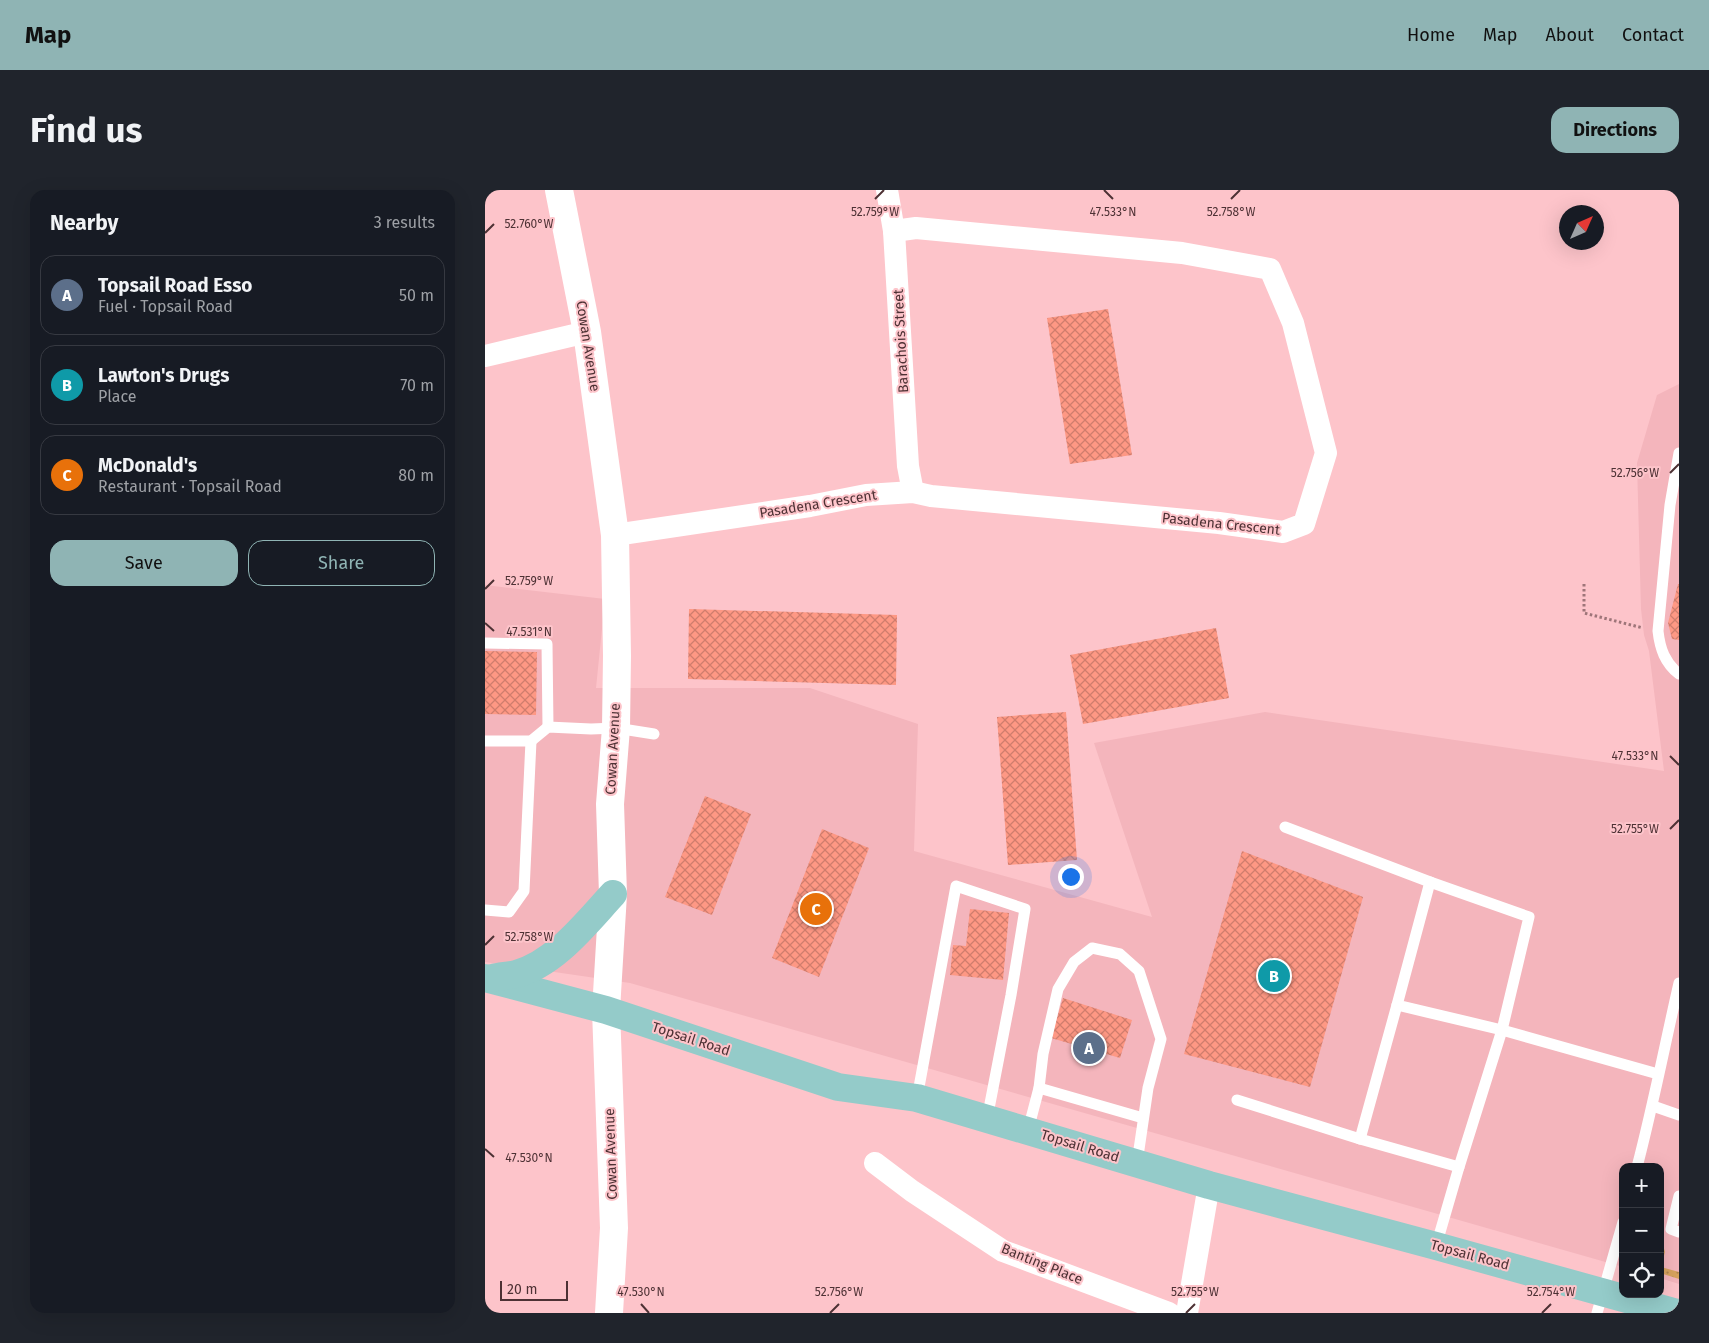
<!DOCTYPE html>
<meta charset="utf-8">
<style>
body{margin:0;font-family:"Fira Sans",sans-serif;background:#20242c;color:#f1f3f6}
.controls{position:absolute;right:15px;bottom:15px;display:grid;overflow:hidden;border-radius:10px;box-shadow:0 5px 20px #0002}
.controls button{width:45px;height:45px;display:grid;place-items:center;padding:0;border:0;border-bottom:1px solid #363941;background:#171b24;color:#f1f3f6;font:25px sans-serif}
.compass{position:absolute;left:1074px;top:15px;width:45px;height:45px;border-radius:50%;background:#171b24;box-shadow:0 5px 20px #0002;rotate:45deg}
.scale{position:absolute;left:15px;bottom:12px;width:68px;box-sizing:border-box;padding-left:5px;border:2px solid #4d3134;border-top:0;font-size:14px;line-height:18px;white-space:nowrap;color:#4d3134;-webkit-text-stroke:4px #fdc4ca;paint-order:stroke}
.you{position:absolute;left:585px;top:686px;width:18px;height:18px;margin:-12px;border:4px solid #fff;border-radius:50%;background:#1a73e8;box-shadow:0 0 0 8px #1a73e833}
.badge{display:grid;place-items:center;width:32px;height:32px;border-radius:50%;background:#8fb4b4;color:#fff;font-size:16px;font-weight:700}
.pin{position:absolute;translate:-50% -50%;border:2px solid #fff;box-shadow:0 1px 5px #0006}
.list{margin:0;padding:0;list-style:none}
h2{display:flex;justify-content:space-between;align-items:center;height:65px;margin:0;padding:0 20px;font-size:21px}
h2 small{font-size:16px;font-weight:400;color:#9ea1a6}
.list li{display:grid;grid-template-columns:32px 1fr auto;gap:15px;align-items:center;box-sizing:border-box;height:80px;margin:0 10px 10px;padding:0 10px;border:1px solid #363941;border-radius:15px}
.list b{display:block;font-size:19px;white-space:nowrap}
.list p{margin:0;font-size:16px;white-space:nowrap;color:#9ea1a6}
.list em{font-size:16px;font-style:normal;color:#9ea1a6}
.actions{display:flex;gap:10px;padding:15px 20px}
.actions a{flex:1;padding:11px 0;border:1px solid #8fb4b4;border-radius:15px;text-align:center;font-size:18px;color:#8fb4b4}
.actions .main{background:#8fb4b4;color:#111}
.icon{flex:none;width:28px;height:28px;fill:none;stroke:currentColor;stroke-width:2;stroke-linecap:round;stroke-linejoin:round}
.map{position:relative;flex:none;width:1194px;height:1123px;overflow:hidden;border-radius:15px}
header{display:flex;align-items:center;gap:30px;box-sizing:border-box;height:70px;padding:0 25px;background:#8fb4b4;color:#111}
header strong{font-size:24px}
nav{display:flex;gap:28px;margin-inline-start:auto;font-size:18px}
.intro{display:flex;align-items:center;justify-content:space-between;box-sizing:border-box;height:120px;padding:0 30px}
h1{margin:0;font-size:35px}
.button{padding:12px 22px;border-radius:15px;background:#8fb4b4;color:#111;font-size:18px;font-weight:700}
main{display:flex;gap:30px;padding:0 30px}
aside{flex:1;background:#171b24;border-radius:15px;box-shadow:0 5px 20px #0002}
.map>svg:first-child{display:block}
.built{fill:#f4b5bc}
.green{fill:url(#green-dots)}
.building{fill:url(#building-cross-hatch)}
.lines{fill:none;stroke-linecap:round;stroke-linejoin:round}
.path{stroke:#9e7579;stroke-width:3;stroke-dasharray:2.5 2.5;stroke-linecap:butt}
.lane{stroke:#fff;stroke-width:11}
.street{stroke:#fff;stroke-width:22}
.secondary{stroke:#fff;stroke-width:28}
.primary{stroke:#94cbc9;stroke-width:28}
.ticks{fill:none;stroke:#4d3134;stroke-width:2}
.labels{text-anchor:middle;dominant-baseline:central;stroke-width:4;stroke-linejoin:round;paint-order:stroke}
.street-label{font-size:14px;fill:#4d3134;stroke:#fdc4ca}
.ticks-label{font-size:12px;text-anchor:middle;fill:#4d3134;stroke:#fdc4ca;stroke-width:4;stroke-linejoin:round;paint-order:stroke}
</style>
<header>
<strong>Map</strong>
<nav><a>Home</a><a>Map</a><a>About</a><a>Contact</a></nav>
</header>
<div class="intro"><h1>Find us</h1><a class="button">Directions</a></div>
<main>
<aside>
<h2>Nearby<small>3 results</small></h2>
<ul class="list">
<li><span class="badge" style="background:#5c6f8a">A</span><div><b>Topsail Road Esso</b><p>Fuel · Topsail Road</p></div><em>50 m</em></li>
<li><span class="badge" style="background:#0f9aa8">B</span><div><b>Lawton's Drugs</b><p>Place</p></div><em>70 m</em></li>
<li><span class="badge" style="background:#e8710a">C</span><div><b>McDonald's</b><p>Restaurant · Topsail Road</p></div><em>80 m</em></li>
</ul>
<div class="actions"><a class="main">Save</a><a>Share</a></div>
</aside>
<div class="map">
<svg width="1194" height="1123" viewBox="0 0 1194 1123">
<defs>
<pattern id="green-dots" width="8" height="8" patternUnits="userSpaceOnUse" patternTransform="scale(1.25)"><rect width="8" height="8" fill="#d8a35e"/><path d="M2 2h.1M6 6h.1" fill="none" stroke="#b1854e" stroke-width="1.8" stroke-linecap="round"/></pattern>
<pattern id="building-cross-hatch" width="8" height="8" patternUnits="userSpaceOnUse" patternTransform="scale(1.25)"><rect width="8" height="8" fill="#fe9884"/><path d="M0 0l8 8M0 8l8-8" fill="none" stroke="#d07d6d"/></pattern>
</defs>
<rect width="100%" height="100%" fill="#fdc4ca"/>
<path class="built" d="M1194,194v900l-19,-6v-111h-37v100l-993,-284 -145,-21v-377l120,14 -9,89h214l108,36 -4,127 238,66 -58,-174 171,-31 399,59 -15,-120 -5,-16 -3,-26 -4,-146 20,-68z"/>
<path class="green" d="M1175,1054l3,1 2,7 -4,15 18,5v7l-19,-6z"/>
<g class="building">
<path d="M623,119l24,146 -62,9 -23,-146z"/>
<path d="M1193,394h1v56l-7,-1 -4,-16z"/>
<path d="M204,419l208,6 -1,70 -208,-6z"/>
<path d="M731,438l13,70 -146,26 -13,-69z"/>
<path d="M0,461l52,1 -1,63 -51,-1z"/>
<path d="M581,522l11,148 -69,5 -11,-148z"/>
<path d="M220,606l46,18 -39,101 -47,-18z"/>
<path d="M337,639l47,19 -50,129 -47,-19z"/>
<path d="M757,661l121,46 -53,190 -126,-33z"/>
<path d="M485,719l39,4 -6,67 -53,-5 3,-30 13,1z"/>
<path d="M578,808l69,22 -12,38 -69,-20z"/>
</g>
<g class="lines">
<path class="path" d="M1099,394v29l59,15"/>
<g class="lane">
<path d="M1194,263l-9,52 -12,126c2,18 7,32 21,43"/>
<path d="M0,453l62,1 1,83"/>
<path d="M0,551h46l17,-14 43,2 25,-1 38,6"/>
<path d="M800,637l145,55 -33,123 105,25 156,44"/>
<path d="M945,692l99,35 -27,113 -43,137"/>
<path d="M0,720l24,2 15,-21 7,-150"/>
<path d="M554,898l104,30"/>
<path d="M432,908l39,-212 69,23 -14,86 -24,124"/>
<path d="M752,910l123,39 37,-134"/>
<path d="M1168,916l26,9"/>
<path d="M543,940l11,-42 4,-34 15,-65 16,-27 18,-14 28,6 19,17 22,68 -13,49 -11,75"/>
<path d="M875,949l99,28 -23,79"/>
<path d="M1152,977c16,-61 28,-123 42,-184"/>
<path d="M1194,1006l-8,33 8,3"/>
<path d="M1112,1123l26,-91"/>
</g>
<g class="street">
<path d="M402,0l7,41 14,235 5,26"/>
<path d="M0,166l102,-24"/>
<path d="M130,345l195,-29 56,-11 47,-3 18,4 288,27 64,9 21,-8 22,-71 -33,-130 -23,-54 -88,-16 -266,-25 -22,3"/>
<path d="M390,973l37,28 91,60 166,62"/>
<path d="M702,1123l22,-128"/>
</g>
<path class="secondary" d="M74,0l28,142 28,203 2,121 -1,72 -6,76 3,90 -7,116 8,218 -5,85"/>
<g class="primary">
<path d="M0,788l121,32 232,77 79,11 292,87 227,61 241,67"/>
<path d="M8,788c7,-2 15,-2 23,-4 39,-10 71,-52 97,-80"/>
</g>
</g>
<path class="ticks" d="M619,0l9,9M390,9l9,-9M746,9l9,-9M0,43l9,-9M1185,283l9,-9M0,399l9,-9M0,433l9,8M1185,566l9,9M1185,639l9,-9M0,755l9,-9M0,959l9,8M156,1114l8,9M345,1123l9,-9M701,1123l9,-9M1057,1123l9,-9"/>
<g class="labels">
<g class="street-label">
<text transform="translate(416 151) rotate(-93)">Barachois Street</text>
<text transform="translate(103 156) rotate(81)">Cowan Avenue</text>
<text transform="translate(333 314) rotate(-9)">Pasadena Crescent</text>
<text transform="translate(736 334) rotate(6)">Pasadena Crescent</text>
<text transform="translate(128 559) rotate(-87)">Cowan Avenue</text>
<text transform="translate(206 849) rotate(18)">Topsail Road</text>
<text transform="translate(595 956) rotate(17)">Topsail Road</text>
<text transform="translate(126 964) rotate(-92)">Cowan Avenue</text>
<text transform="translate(985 1065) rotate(15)">Topsail Road</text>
<text transform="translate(557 1074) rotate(22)">Banting Place</text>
</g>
</g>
<g class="ticks-label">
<text x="390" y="26">52.759°W</text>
<text x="628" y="26">47.533°N</text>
<text x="746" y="26">52.758°W</text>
<text x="44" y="38">52.760°W</text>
<text x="1150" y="287">52.756°W</text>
<text x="44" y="395">52.759°W</text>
<text x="44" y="446">47.531°N</text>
<text x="1150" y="570">47.533°N</text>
<text x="1150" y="643">52.755°W</text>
<text x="44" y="751">52.758°W</text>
<text x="44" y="972">47.530°N</text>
<text x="354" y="1106">52.756°W</text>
<text x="156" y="1106">47.530°N</text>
<text x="710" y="1106">52.755°W</text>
<text x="1066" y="1106">52.754°W</text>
</g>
</svg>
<div class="controls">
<button>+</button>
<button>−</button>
<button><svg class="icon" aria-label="locate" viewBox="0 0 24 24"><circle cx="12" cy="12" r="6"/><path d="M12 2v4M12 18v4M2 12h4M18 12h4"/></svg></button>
</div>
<svg class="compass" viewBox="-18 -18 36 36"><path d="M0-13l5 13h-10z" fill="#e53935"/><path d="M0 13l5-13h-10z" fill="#9ea1a6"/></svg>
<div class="scale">20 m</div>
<div class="you"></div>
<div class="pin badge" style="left:604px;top:858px;background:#5c6f8a">A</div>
<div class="pin badge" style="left:789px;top:786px;background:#0f9aa8">B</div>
<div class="pin badge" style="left:331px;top:719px;background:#e8710a">C</div>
</div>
</main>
